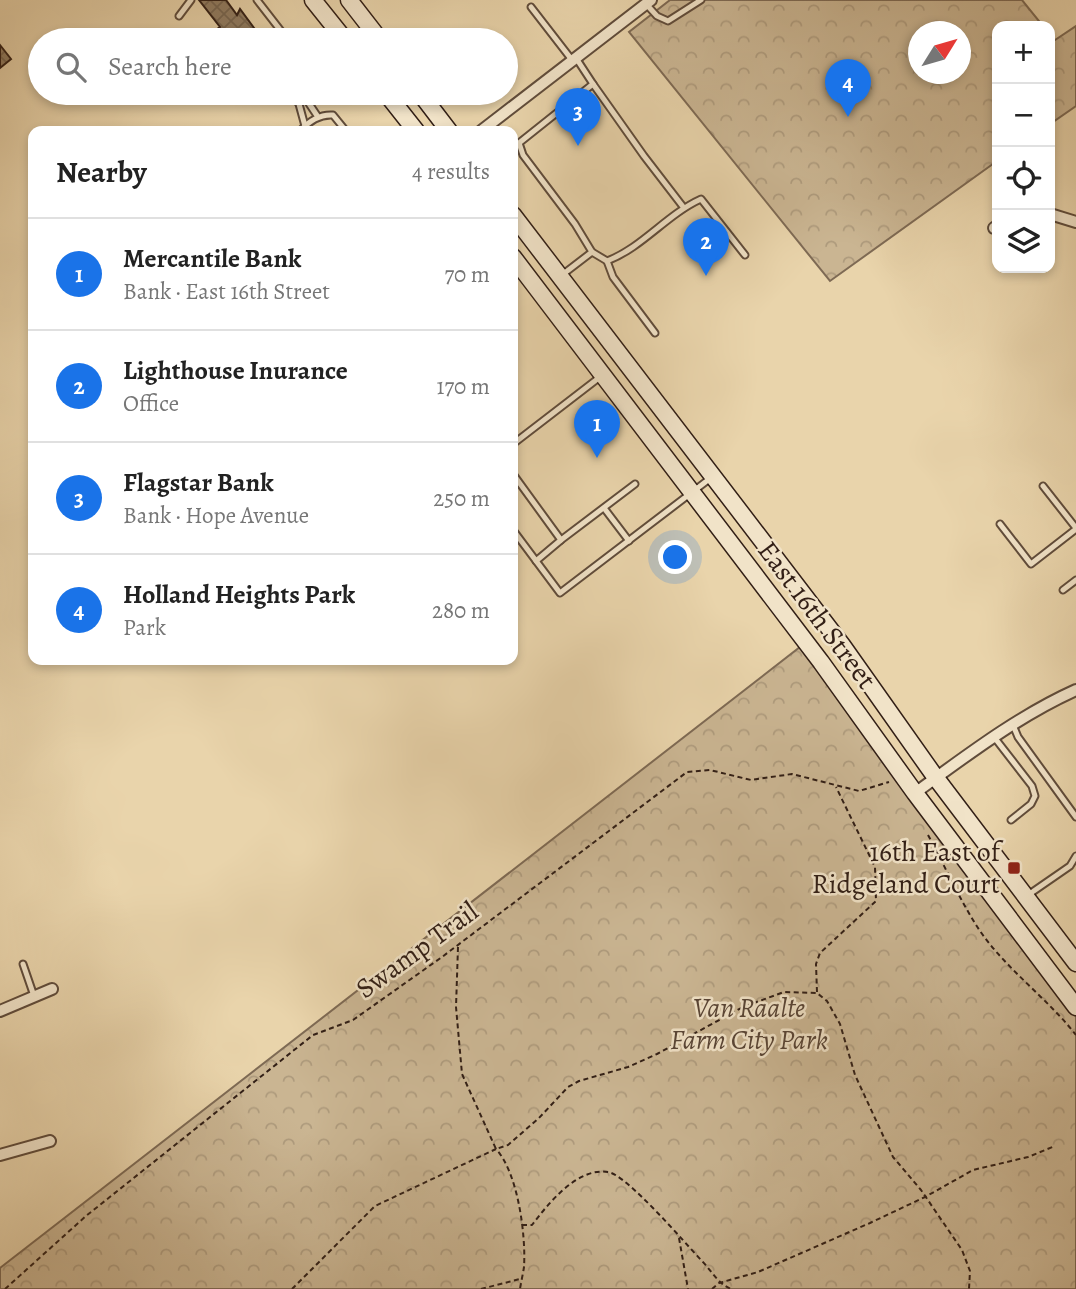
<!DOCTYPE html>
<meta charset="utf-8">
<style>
body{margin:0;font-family:Alegreya,serif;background:#f2f2f2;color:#222}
.controls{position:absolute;right:21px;top:21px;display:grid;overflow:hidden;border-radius:14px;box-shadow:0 4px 10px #0003}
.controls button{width:63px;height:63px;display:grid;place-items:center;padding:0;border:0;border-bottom:2px solid #e0e0e0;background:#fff;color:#222;font:35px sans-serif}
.compass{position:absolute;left:908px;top:21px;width:63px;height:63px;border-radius:50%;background:#fff;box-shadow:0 4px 10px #0003;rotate:53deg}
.you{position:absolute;left:676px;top:558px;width:24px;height:24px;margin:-18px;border:5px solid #fff;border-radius:50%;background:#1a73e8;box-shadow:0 0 0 10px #1a73e833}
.badge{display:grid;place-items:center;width:46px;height:46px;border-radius:50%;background:#1a73e8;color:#fff;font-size:23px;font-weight:700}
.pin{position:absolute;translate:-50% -58px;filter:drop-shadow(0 2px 4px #0008)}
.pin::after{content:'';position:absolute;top:37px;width:24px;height:21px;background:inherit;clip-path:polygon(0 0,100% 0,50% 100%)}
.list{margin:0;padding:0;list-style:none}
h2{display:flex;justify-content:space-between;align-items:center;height:91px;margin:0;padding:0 28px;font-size:30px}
h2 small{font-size:23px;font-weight:400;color:#767676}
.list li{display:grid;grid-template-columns:46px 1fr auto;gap:21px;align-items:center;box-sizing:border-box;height:112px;padding:0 28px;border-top:2px solid #e0e0e0}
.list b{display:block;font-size:26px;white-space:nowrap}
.list p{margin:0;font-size:23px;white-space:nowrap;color:#767676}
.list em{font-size:23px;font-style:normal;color:#767676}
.icon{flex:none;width:38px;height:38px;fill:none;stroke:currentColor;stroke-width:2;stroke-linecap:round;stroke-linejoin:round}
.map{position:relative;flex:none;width:1076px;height:1289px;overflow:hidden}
.search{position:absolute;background:#fff;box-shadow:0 4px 10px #0003;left:28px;top:28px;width:490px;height:77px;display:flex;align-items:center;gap:18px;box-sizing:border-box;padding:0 24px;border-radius:38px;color:#767676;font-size:26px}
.panel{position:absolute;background:#fff;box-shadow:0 4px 10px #0003;left:28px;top:126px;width:490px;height:539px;border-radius:14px}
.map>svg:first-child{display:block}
.park{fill:url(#park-crowns);stroke:#7e6a54;stroke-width:2;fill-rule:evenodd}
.building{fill:url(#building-cross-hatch);stroke:#321f16;stroke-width:2}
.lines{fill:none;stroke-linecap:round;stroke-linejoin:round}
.lane-casing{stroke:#604c3b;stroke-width:9}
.street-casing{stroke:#604c3b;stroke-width:14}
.secondary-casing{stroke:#321f16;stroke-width:19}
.path{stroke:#321f16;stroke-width:2;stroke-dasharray:5 3.5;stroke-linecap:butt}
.lane{stroke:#f1e3c8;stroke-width:5}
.street{stroke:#f1e3c8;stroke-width:10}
.secondary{stroke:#f1e3c8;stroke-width:16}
.poi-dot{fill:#8f2418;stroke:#f1e3c8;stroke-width:2.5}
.labels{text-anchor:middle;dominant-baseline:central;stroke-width:5;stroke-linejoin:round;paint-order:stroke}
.street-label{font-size:28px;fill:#321f16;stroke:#f1e3c8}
.poi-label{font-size:28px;fill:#321f16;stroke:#f1e3c8;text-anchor:end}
.park-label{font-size:28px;font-style:italic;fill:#584435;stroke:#f1e3c8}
</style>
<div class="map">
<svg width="1076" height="1289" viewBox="0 0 1076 1289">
<defs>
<pattern id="park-crowns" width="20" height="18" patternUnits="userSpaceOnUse" patternTransform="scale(1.75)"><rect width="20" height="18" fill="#cab592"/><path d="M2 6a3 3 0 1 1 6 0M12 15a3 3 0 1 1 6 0" fill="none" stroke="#ae9b7d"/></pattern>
<pattern id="building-cross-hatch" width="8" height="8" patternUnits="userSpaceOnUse" patternTransform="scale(1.75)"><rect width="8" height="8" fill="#917d63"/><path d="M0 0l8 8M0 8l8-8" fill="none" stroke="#776651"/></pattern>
</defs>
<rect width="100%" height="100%" fill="#e9d4ab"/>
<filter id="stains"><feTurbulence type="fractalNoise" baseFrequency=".00286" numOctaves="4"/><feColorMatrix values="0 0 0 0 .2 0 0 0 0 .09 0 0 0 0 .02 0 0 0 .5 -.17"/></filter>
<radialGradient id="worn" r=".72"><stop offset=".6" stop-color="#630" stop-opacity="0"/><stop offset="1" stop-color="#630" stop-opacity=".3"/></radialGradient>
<g class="park">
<path d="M670,0h352l21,26h-46v135l-167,120 -201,-249zM918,32h42v42h-42z"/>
<path d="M1076,26v80l-26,18v-89l5,5z"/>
<path d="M800,647l276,369v273h-1076v-21z"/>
</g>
<g class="building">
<path d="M199,0h27l11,15 3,-6 23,31h-47l-5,-7 9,-6z"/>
<path d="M0,45l11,14 -11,9z"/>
</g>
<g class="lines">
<g class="lane-casing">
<g id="lane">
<path d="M257,0l31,40"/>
<path d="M646,4l11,12 11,5 33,-21"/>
<path d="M531,7l41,53"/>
<path d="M179,16l12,-16"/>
<path d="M593,84l51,72 40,52"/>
<path d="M291,93l8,11 6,22"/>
<path d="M302,93l16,24"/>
<path d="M300,131c9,-10 19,-17 33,-16l13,16"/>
<path d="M592,252l15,9c36,-14 59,-46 94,-62l44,56"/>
<path d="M607,261l6,16 42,56"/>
<path d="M562,275l30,-23 -17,-28 -52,-69 -4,-12 74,-59 -17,-26"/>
<path d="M513,444l87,-67"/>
<path d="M513,474l48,66 74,-56"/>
<path d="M1043,486l33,42"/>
<path d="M604,508l25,33"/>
<path d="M1000,524l31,40 45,-35"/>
<path d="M513,530l47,63 152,-116"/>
<path d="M536,561l25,-21"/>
<path d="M1063,590l13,-10"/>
<path d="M1013,725l5,12 58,80"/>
<path d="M994,737l38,49 3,10 -4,8 -20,16"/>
<path d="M1028,895l42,-29 6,-10"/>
<path d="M23,964l11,32"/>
</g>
</g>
<g class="street-casing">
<g id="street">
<path d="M481,131l170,-131"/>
<path d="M1050,214l26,8"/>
<path d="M994,228l3,-2"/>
<path d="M915,793c51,-37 103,-77 161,-103"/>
<path d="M0,1011l52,-22"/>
<path d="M0,1155l50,-14"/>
</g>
</g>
<g class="secondary-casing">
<g id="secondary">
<path d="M313,0l32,40"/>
<path d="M349,0l31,40"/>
<path d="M386,93l30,38"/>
<path d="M420,93l29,38"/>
<path d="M513,215l329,430 94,133 140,185"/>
<path d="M513,257l308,405 94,131 161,214"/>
</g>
</g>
<g class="path">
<path d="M928,835c17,31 32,66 52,96 27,39 67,67 96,104"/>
<path d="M458,947l-2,60 6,67 34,75 12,-4 31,-27 29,-31 11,-6 49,-14 29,-13 86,-47 41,-15 33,1 10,8 13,23 15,51 38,82 28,33 41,60 8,21 -1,18"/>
<path d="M817,992l-1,-28 4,-11 56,-52 -1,-34 -39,-80"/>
<path d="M522,1225h10c16,-21 45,-58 76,-53 18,2 78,72 93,88 11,11 16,23 30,29"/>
<path d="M679,1238l9,51"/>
<path d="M5,1289l81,-73 227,-181 40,-15 89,-63 245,-185 23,-2 41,10 41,-6 67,17 30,-9"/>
<path d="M292,1289l83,-83 121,-57c22,24 30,86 28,118 -1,7 -3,15 -4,22"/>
<path d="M481,1289l39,-10"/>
<path d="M712,1289l7,-6 39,-11 112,-49 55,-26 48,-27 55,-13 27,-11"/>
</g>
<use href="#lane" class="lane"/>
<use href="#street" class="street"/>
<use href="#secondary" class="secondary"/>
</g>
<rect class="poi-dot" x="1007" y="861" width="14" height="14" rx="3.5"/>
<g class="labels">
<g class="street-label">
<text transform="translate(817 615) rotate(53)">East 16th Street</text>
<text transform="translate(417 950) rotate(-36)">Swamp Trail</text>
</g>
<g class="poi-label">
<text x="1000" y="852">16th East of<tspan x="1000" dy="32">Ridgeland Court</tspan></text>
</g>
<g class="park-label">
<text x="749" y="1008">Van Raalte<tspan x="749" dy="32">Farm City Park</tspan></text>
</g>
</g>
<rect width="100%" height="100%" filter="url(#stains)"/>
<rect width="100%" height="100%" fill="url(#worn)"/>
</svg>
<div class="controls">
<button>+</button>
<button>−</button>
<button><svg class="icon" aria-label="locate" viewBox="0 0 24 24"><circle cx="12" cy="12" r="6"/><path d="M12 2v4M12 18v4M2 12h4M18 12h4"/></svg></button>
<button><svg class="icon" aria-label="layers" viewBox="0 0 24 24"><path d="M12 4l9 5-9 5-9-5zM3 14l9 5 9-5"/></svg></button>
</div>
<svg class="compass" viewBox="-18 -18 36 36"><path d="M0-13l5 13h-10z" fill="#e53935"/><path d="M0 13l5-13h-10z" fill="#767676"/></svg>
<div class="you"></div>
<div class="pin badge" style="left:597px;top:458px">1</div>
<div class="pin badge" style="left:706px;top:276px">2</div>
<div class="pin badge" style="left:578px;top:146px">3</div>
<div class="pin badge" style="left:848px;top:117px">4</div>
<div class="search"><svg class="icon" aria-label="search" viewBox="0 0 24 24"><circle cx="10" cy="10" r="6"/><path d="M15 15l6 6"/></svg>Search here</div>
<section class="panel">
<h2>Nearby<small>4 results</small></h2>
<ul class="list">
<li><span class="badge">1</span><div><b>Mercantile Bank</b><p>Bank · East 16th Street</p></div><em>70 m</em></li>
<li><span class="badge">2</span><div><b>Lighthouse Inurance</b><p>Office</p></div><em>170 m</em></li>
<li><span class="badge">3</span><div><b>Flagstar Bank</b><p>Bank · Hope Avenue</p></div><em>250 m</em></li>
<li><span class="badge">4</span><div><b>Holland Heights Park</b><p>Park</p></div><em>280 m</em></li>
</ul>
</section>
</div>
